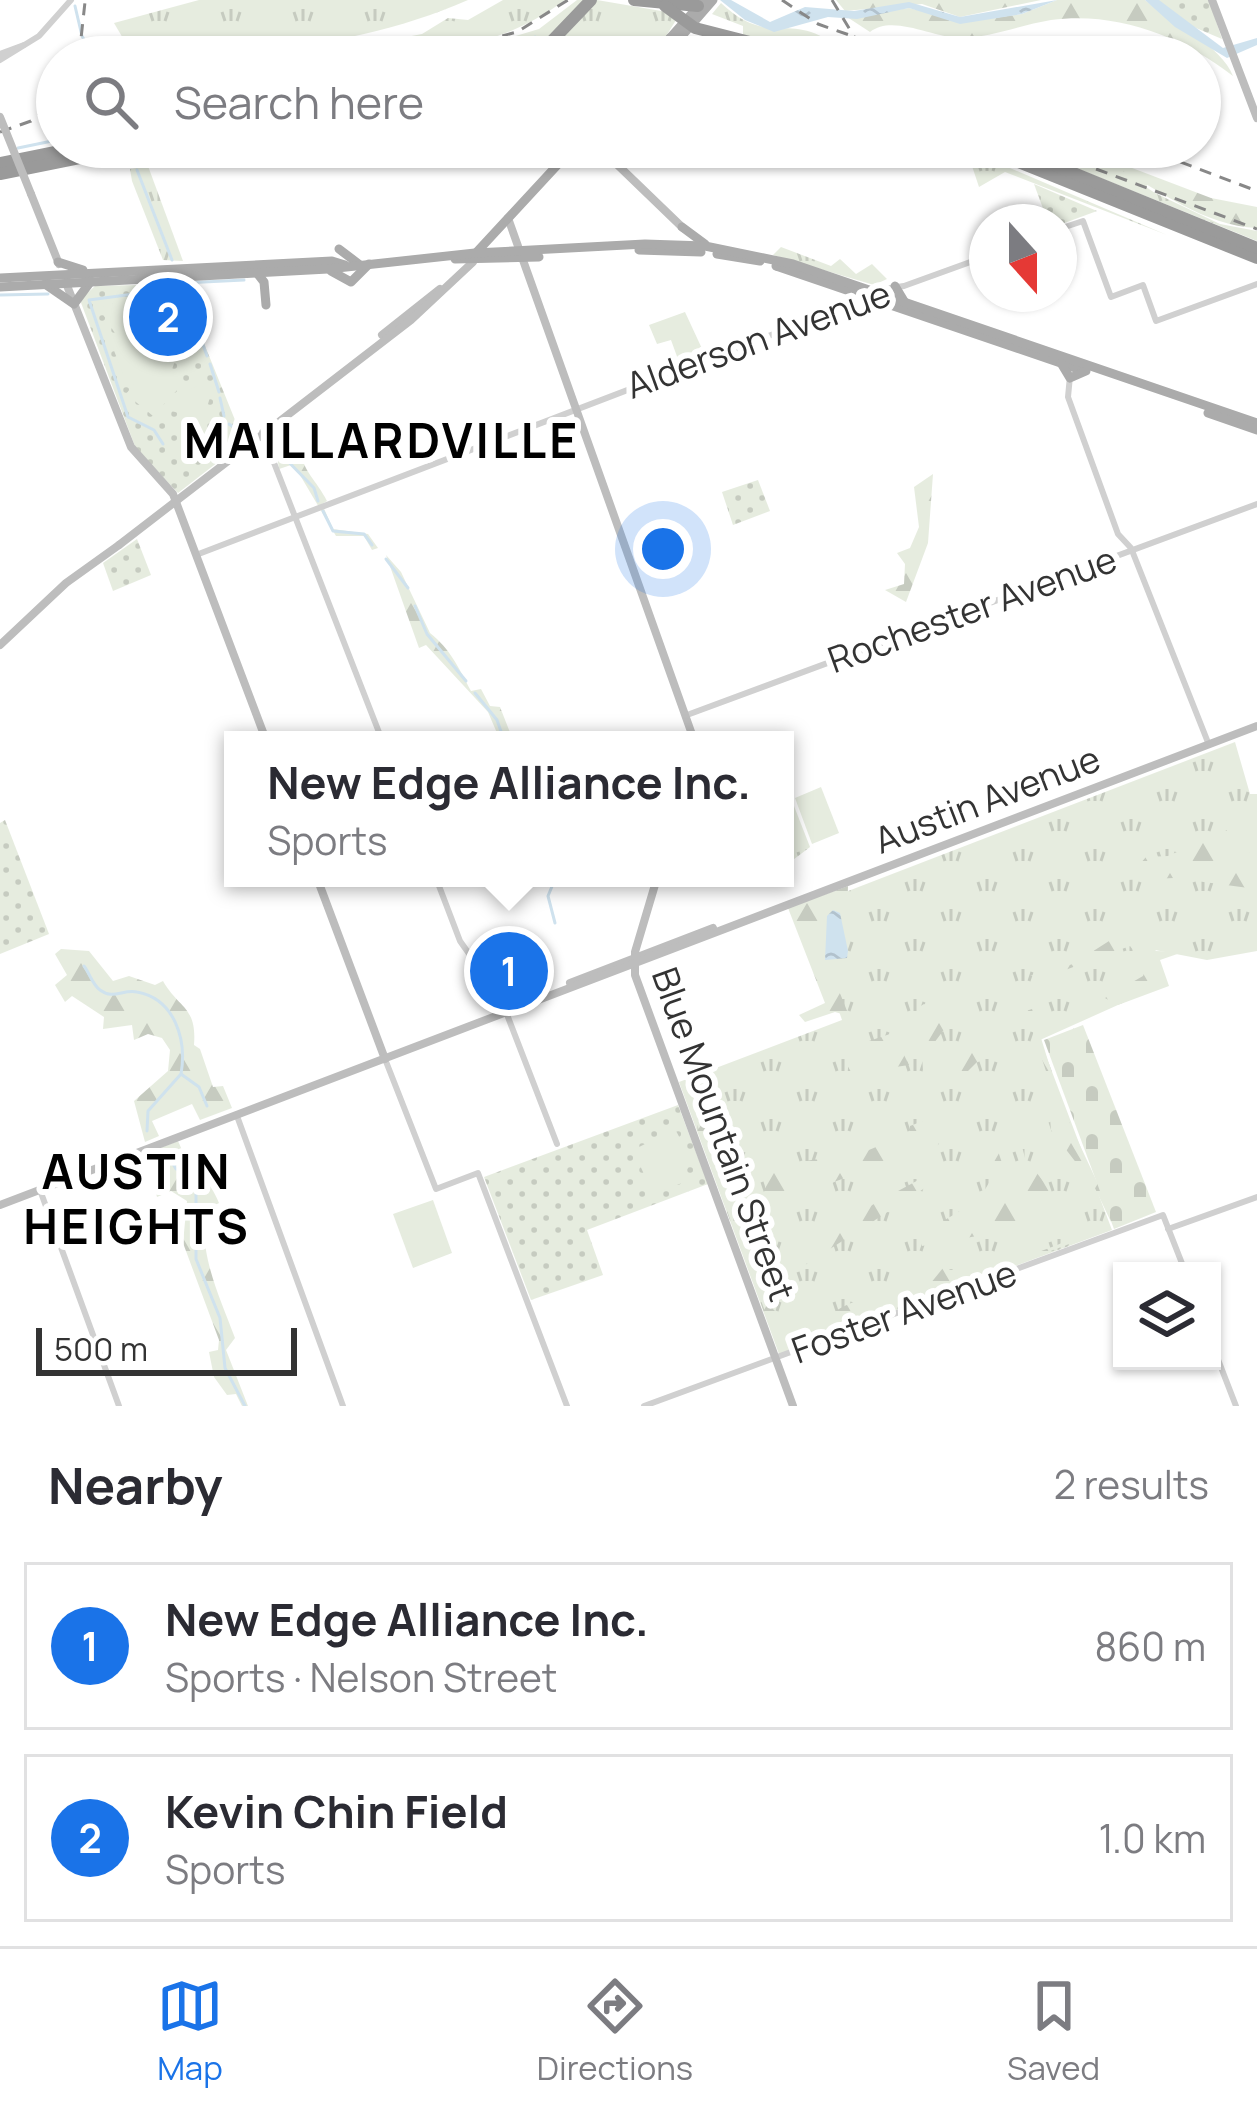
<!DOCTYPE html>
<meta charset="utf-8">
<style>
body{margin:0;font-family:Manrope,sans-serif;background:#f2f2f3;color:#2b2b33}
.controls{position:absolute;right:36px;bottom:36px;display:grid;overflow:hidden;border-radius:0px;box-shadow:0 3px 9px #0004}
.controls button{width:108px;height:108px;display:grid;place-items:center;padding:0;border:0;border-bottom:3px solid #e1e1e2;background:#fff;color:#2b2b33;font:60px sans-serif}
.compass{position:absolute;left:969px;top:204px;width:108px;height:108px;border-radius:50%;background:#fff;box-shadow:0 3px 9px #0004;rotate:159deg}
.scale{position:absolute;left:36px;bottom:30px;width:261px;box-sizing:border-box;padding-left:12px;border:6px solid #333;border-top:0;font-size:33px;line-height:42px;white-space:nowrap;color:#333;-webkit-text-stroke:9px #fff;paint-order:stroke}
.you{position:absolute;left:663px;top:549px;width:42px;height:42px;margin:-30px;border:9px solid #fff;border-radius:50%;background:#1a73e8;box-shadow:0 0 0 18px #1a73e833}
.badge{display:grid;place-items:center;width:78px;height:78px;border-radius:50%;background:#1a73e8;color:#fff;font-size:39px;font-weight:700}
.pin{position:absolute;translate:-50% -50%;border:6px solid #fff;box-shadow:0 3px 12px #0006}
.popup{position:absolute;left:224px;top:731px;width:570px;height:156px;box-sizing:border-box;display:grid;place-content:center;border-radius:0px;background:#fff;filter:drop-shadow(0 3px 9px #0005);font-size:39px;white-space:nowrap;color:#7c7c81}
.popup b{font-size:45px;color:#2b2b33}
.popup::after{content:'';position:absolute;left:50%;top:100%;margin-left:-24px;border:24px solid transparent;border-top-color:#fff}
.list{margin:0;padding:0;list-style:none}
h2{display:flex;justify-content:space-between;align-items:center;height:156px;margin:0;padding:0 48px;font-size:51px}
h2 small{font-size:39px;font-weight:400;color:#7c7c81}
.list li{display:grid;grid-template-columns:78px 1fr auto;gap:36px;align-items:center;box-sizing:border-box;height:168px;margin:0 24px 24px;padding:0 24px;border:3px solid #e1e1e2;border-radius:0px}
.list b{display:block;font-size:45px;white-space:nowrap}
.list p{margin:0;font-size:39px;white-space:nowrap;color:#7c7c81}
.list em{font-size:39px;font-style:normal;color:#7c7c81}
.icon{flex:none;width:66px;height:66px;fill:none;stroke:currentColor;stroke-width:2;stroke-linecap:round;stroke-linejoin:round}
.map{position:relative;flex:none;width:1257px;height:1406px;overflow:hidden}
.search{position:absolute;background:#fff;box-shadow:0 3px 9px #0004;left:36px;right:36px;top:36px;height:132px;display:flex;align-items:center;gap:30px;box-sizing:border-box;padding:0 42px;border-radius:66px;color:#7c7c81;font-size:45px}
.sheet{height:540px;background:#fff}
nav{display:flex;justify-content:space-around;align-items:center;box-sizing:border-box;height:168px;border-top:3px solid #e1e1e2;background:#fff;font-size:33px;color:#7c7c81}
nav a{display:grid;justify-items:center;gap:6px}
nav .on{color:#1a73e8}
.map>svg:first-child{display:block}
.grass{fill:url(#grass-tufts)}
.forest{fill:url(#forest-firs)}
.cemetery{fill:url(#cemetery-stones)}
.park{fill:url(#park-dots)}
.pitch{fill:#e6ecdf}
.water{fill:url(#water-ripples)}
.lines{fill:none;stroke-linecap:round;stroke-linejoin:round}
.stream{stroke:#cfe2ee;stroke-width:3}
.tertiary{stroke:#d0d0d0;stroke-width:6}
.secondary{stroke:#bdbdbd;stroke-width:8}
.primary{stroke:#ababab;stroke-width:9}
.motorway{stroke:#9a9a9a;stroke-width:12}
.rail{stroke:#888;stroke-width:3;stroke-dasharray:12 9;stroke-linecap:butt}
.secondary-bridge{stroke:#bdbdbd;stroke-width:8}
.primary-bridge{stroke:#ababab;stroke-width:9}
.labels{text-anchor:middle;dominant-baseline:central;stroke-width:12;stroke-linejoin:round;paint-order:stroke}
.street-label{font-size:36px;fill:#333;stroke:#fff}
.district-label{font-size:48px;font-weight:bold;letter-spacing:3px;fill:#000;stroke:#fff}
</style>
<div class="map">
<svg width="1257" height="1406" viewBox="0 0 1257 1406">
<defs>
<pattern id="grass-tufts" width="24" height="20" patternUnits="userSpaceOnUse" patternTransform="scale(3)"><rect width="24" height="20" fill="#e6ecdf"/><path d="M3 7l-1-3M5 7V3M7 7l1-3M15 17l-1-3M17 17v-4M19 17l1-3" fill="none" stroke="#c6cbc0"/></pattern>
<pattern id="forest-firs" width="22" height="20" patternUnits="userSpaceOnUse" patternTransform="scale(3)"><rect width="22" height="20" fill="#e6ecdf"/><path d="M5 1l3.5 6h-7zM16 11l3.5 6h-7z" fill="#c6cbc0"/></pattern>
<pattern id="cemetery-stones" width="16" height="16" patternUnits="userSpaceOnUse" patternTransform="scale(3)"><rect width="16" height="16" fill="#e6ecdf"/><path d="M2 7V4a2 2 0 0 1 4 0v3zM10 15v-3a2 2 0 0 1 4 0v3z" fill="#c6cbc0"/></pattern>
<pattern id="park-dots" width="8" height="8" patternUnits="userSpaceOnUse" patternTransform="scale(3)"><rect width="8" height="8" fill="#e6ecdf"/><path d="M2 2h.1M6 6h.1" fill="none" stroke="#c6cbc0" stroke-width="1.8" stroke-linecap="round"/></pattern>
<pattern id="water-ripples" width="26" height="14" patternUnits="userSpaceOnUse" patternTransform="scale(3)"><rect width="26" height="14" fill="#cfe2ee"/><path d="M2 4q2-2 4 0t4 0M15 11q2-2 4 0t4 0" fill="none" stroke="#b2c2cd"/></pattern>
</defs>
<rect width="100%" height="100%" fill="#fff"/>
<g class="grass">
<path d="M199,0h269c-102,45 -223,57 -334,57l-20,-34z"/>
<path d="M503,0h62c-79,59 -168,57 -262,57l119,-23 26,-16 20,2z"/>
<path d="M577,0h9c-45,55 -74,57 -142,57l95,-28z"/>
<path d="M597,0l76,13 5,4 -17,27 -37,-2 -72,8z"/>
<path d="M721,3c44,42 65,13 103,35l-22,1 9,12 20,6 -88,-18v-13l-31,-12z"/>
<path d="M943,147l34,6 -2,8 17,7 4,-6 171,73 -162,-63 -26,15 -10,-30z"/>
<path d="M1024,147h24l34,13 4,-9 33,12 -2,4 32,14 -3,6 9,6 65,31 37,7v10z"/>
<path d="M148,166l35,95 -20,-1 -31,-79 -2,-12z"/>
<path d="M781,247l50,19 9,-7 16,15 16,-10 15,15 -13,6 -101,-30z"/>
<path d="M1235,742l15,52h7v157l-50,9 -52,-10 3,37 -118,53 72,190 -333,124 -100,-272 163,-62 -38,-112z"/>
<path d="M794,806l16,41 -25,19v-57z"/>
</g>
<g class="forest">
<path d="M836,0h205l-81,17 -38,-13 -77,7z"/>
<path d="M1057,0h88c25,21 77,46 88,76 -51,-40 -117,-65 -182,-56 -31,5 -60,18 -92,18 -27,-1 -67,-24 -89,-6l-23,-15 62,-9 57,14 56,-8z"/>
<path d="M1119,163l92,35 46,9v21c-53,-2 -97,-38 -141,-61z"/>
<path d="M295,447l6,4c1,19 16,30 26,50l-5,3 11,25 35,5 10,14 -6,2 -8,-14h-28l-39,-66 -6,-5 -12,4 -3,-21z"/>
<path d="M933,474l-5,69 -22,59 -21,-12 19,-6 1,-20 -8,-11 13,-5 9,-21 -5,-40z"/>
<path d="M386,555l15,17 29,61c20,16 28,33 41,58l10,-2 9,17 10,1 13,33h-13l-12,-28 -62,-67 -7,3z"/>
<path d="M1226,830l31,29 -1,30 -82,-11 -48,2 20,-23 22,-1z"/>
<path d="M848,886l-1,28 -15,-6 -8,8v44l11,6 -1,12 15,38 -14,-4 -30,10 -6,-7 26,-12 -37,-95z"/>
<path d="M1131,927l11,5 14,19 27,1 -23,8 9,26 -51,19 -13,-7 38,-22 3,-8 -16,-22 -81,30h-19l43,-12z"/>
<path d="M61,949l28,2 24,30 16,-5 26,9 8,-4c16,28 34,25 31,64l6,4 13,38 10,-1 9,22 -32,12 -8,-16 -40,17 7,15 -14,6 -11,-41 34,-30 2,-21 -8,-12 -14,-4 -14,6 -2,-15 -29,4 1,-12 -32,-21 -7,6 -10,-17 12,-10 -12,-21z"/>
<path d="M924,1004l18,8 7,11 -15,20 16,10 16,-13 -2,-10 10,3 10,22 -20,20 -41,-4 -4,-64z"/>
<path d="M1032,1009l31,100 51,109 -3,4 -17,-36 -43,-56 -5,-59 -20,-60z"/>
<path d="M893,1033l16,32 -61,9v-26z"/>
<path d="M695,1090l30,61 -12,19 -27,-77z"/>
<path d="M1004,1113l10,2 11,43 29,37 -5,14 4,13 -131,24 -3,-11 60,-35 19,-33 -10,-16h10l8,24 16,-6z"/>
<path d="M928,1119l13,7 -2,18 -34,21 -21,-2 -50,19 -62,33 -7,-2v-33l-17,-57 4,8 56,6 -20,18 -13,1 4,9 85,-13 46,-19v-7z"/>
<path d="M178,1141l4,9 -6,7c20,13 34,23 43,46l-15,8c-3,48 14,82 31,127l-9,12 22,56h-6l-6,-12 -9,1 -13,-18 -5,-25 9,-2 1,-10 -36,-97 4,-42 -16,-10 -14,6 -3,-11 14,-5 -13,-31z"/>
<path d="M948,1164l-6,13 -165,106 -10,-13 46,-33z"/>
<path d="M1090,1229h19l-329,124 -43,-119 6,-1 24,70 14,14 2,12 29,4c21,-33 81,-45 118,-49l13,-16c27,11 121,-22 147,-39z"/>
</g>
<path class="cemetery" d="M1083,1025l73,187 -42,17 -70,-189z"/>
<g class="park">
<path d="M1158,0h51l13,39 -45,-19z"/>
<path d="M1034,184l63,27 -38,14 -11,-3z"/>
<path d="M180,284l55,136 14,18 -71,55 -42,-44 -56,-149 15,-14z"/>
<path d="M758,480l12,31 -37,14 -11,-33z"/>
<path d="M137,539l14,36 -38,16 -10,-28z"/>
<path d="M5,820l44,114 -49,20v-131z"/>
<path d="M678,1105l30,79 -121,46 16,45 -72,25 -47,-123z"/>
</g>
<g class="pitch">
<path d="M161,290l28,26 -19,22 7,17 -8,23 12,8 -28,30 -27,-22 8,-10 -11,-10 -10,-26 12,-15 -9,2 -17,-27 20,-7 24,11z"/>
<path d="M685,312l19,41 -25,9 -8,-22 -14,4 -8,-19z"/>
<path d="M197,386l16,1 -10,34 -31,-10 12,-19z"/>
<path d="M821,787l18,46 -27,11 -17,-46z"/>
<path d="M675,1129l16,30 -9,24 -23,9 -11,-9 -15,-33z"/>
<path d="M433,1200l19,53 -39,15 -20,-54z"/>
</g>
<g class="water">
<path d="M720,0h11l39,22 35,-15 49,4 55,-9 51,15 97,-17 -35,14 -62,10 -51,-16 -52,11 -29,-2 -54,15 -29,-12z"/>
<path d="M1145,0h14l64,48 34,-10v7l-30,13 -52,-31z"/>
<path d="M833,910l7,3 8,38 -1,7 -22,2 2,-44z"/>
</g>
<g class="lines">
<g class="stream">
<path d="M75,6l7,30 12,21"/>
<path d="M475,57l39,-8 21,-12"/>
<path d="M18,148l39,-8"/>
<path d="M131,154l1,4"/>
<path d="M137,170l35,90"/>
<path d="M179,282l-1,12 15,21"/>
<path d="M0,295l48,-1"/>
<path d="M195,322l12,34"/>
<path d="M210,364l9,28"/>
<path d="M220,398l4,18"/>
<path d="M229,424l19,13"/>
<path d="M163,444l-9,-14 -26,-13 -39,-117 45,-6 9,-9 101,-5"/>
<path d="M273,446l41,42 4,13"/>
<path d="M323,511l10,20 31,3 8,11"/>
<path d="M386,559l22,29"/>
<path d="M415,606l12,28 39,47"/>
<path d="M475,693l22,27 7,20"/>
<path d="M553,884l-5,12 7,27"/>
<path d="M84,966c6,8 8,18 16,24 13,10 23,-1 37,2 38,7 50,48 44,82l-33,37 -1,20"/>
<path d="M181,1074l18,13 8,19"/>
<path d="M167,1153l9,16 20,9v81l24,59 5,50 20,38"/>
</g>
<g class="tertiary">
<path d="M0,54l24,-9"/>
<path d="M0,60l39,-24 32,-36"/>
<path d="M1059,229l24,-8 28,76 32,-12 13,36 101,-37"/>
<path d="M877,290l27,-4 83,-30"/>
<path d="M1070,376l-2,21 50,137 13,14 78,197"/>
<path d="M262,432l120,308"/>
<path d="M196,555l659,-252"/>
<path d="M687,715l570,-211"/>
<path d="M436,878l24,63 41,58 56,145"/>
<path d="M385,1059l51,130 42,-16 89,233"/>
<path d="M237,1116l106,290"/>
<path d="M40,1190l79,216"/>
<path d="M1168,1229l89,-32"/>
<path d="M1212,1344l24,62"/>
<path d="M644,1406l519,-191 22,56"/>
</g>
<g class="secondary">
<path d="M1212,0l45,118"/>
<path d="M599,147l84,81"/>
<path d="M31,194l28,70"/>
<path d="M508,218l186,522"/>
<path d="M66,283l65,164 42,47 93,246"/>
<path d="M382,335l58,-46"/>
<path d="M119,545l292,-225 62,-58"/>
<path d="M0,645l66,-62 53,-38"/>
<path d="M317,878l68,181"/>
<path d="M657,878l-22,74v23l158,431"/>
<path d="M570,983l143,-55"/>
<path d="M0,1205l1257,-479"/>
</g>
<g class="primary">
<path d="M670,38l34,-38"/>
<path d="M680,38l33,-38"/>
<path d="M682,227l23,17"/>
<path d="M339,249l21,16"/>
<path d="M639,250l62,2"/>
<path d="M717,254l43,7"/>
<path d="M474,255l100,-108"/>
<path d="M455,259l84,-2"/>
<path d="M58,262l25,8"/>
<path d="M776,266l308,105"/>
<path d="M331,271l20,11 18,-18"/>
<path d="M257,273l7,9 2,23"/>
<path d="M0,278l332,-17 13,4"/>
<path d="M45,284l29,20 17,-23"/>
<path d="M895,286l9,15"/>
<path d="M0,287l328,-18 147,-16 170,-9 60,2 88,18 464,159"/>
<path d="M856,303l25,-1"/>
<path d="M1061,363l9,15 16,-7"/>
<path d="M1208,413l49,17"/>
</g>
<g class="motorway">
<path d="M634,0l64,6"/>
<path d="M665,6l30,22 113,29"/>
<path d="M516,57l33,-13 42,-44"/>
<path d="M543,57l132,-8 92,8"/>
<path d="M981,147l276,111"/>
<path d="M1010,147l247,101"/>
<path d="M0,163l80,-16"/>
<path d="M0,174l134,-27"/>
</g>
<g class="rail">
<path d="M782,0l36,24 91,32"/>
<path d="M832,0l23,38"/>
<path d="M79,57l6,-55"/>
<path d="M421,57l96,-25 51,-32"/>
<path d="M0,132l31,-11 26,-22"/>
<path d="M1037,147l220,82"/>
<path d="M1141,147l116,44"/>
</g>
<path class="secondary-bridge" d="M0,117l31,77"/>
<g class="primary-bridge">
<path d="M657,53l13,-15"/>
<path d="M662,57l18,-19"/>
</g>
</g>
<g class="labels">
<g class="street-label">
<text transform="translate(758 339) rotate(-20)">Alderson Avenue</text>
<text transform="translate(972 609) rotate(-20)">Rochester Avenue</text>
<text transform="translate(987 799) rotate(-21)">Austin Avenue</text>
<text transform="translate(724 1134) rotate(70)">Blue Mountain Street</text>
<text transform="translate(904 1311) rotate(-20)">Foster Avenue</text>
</g>
<g class="district-label">
<text x="382" y="439">MAILLARDVILLE</text>
<text x="137" y="1170">AUSTIN<tspan x="137" dy="55">HEIGHTS</tspan></text>
</g>
</g>
</svg>
<div class="controls">
<button><svg class="icon" aria-label="layers" viewBox="0 0 24 24"><path d="M12 4l9 5-9 5-9-5zM3 14l9 5 9-5"/></svg></button>
</div>
<svg class="compass" viewBox="-18 -18 36 36"><path d="M0-13l5 13h-10z" fill="#e53935"/><path d="M0 13l5-13h-10z" fill="#7c7c81"/></svg>
<div class="scale">500 m</div>
<div class="you"></div>
<div class="pin badge" style="left:509px;top:971px">1</div>
<div class="popup"><b>New Edge Alliance Inc.</b>Sports</div>
<div class="pin badge" style="left:168px;top:317px">2</div>
<div class="search"><svg class="icon" aria-label="search" viewBox="0 0 24 24"><circle cx="10" cy="10" r="6"/><path d="M15 15l6 6"/></svg>Search here</div>
</div>
<section class="sheet">
<h2>Nearby<small>2 results</small></h2>
<ul class="list">
<li><span class="badge">1</span><div><b>New Edge Alliance Inc.</b><p>Sports · Nelson Street</p></div><em>860 m</em></li>
<li><span class="badge">2</span><div><b>Kevin Chin Field</b><p>Sports</p></div><em>1.0 km</em></li>
</ul>
</section>
<nav>
<a class="on"><svg class="icon" aria-label="map" viewBox="0 0 24 24"><path d="M3 6l6-2 6 2 6-2v14l-6 2-6-2-6 2zM9 4v14M15 6v14"/></svg>Map</a>
<a><svg class="icon" aria-label="directions" viewBox="0 0 24 24"><path d="M12 3l9 9-9 9-9-9zM9 14v-3h6M13 9l2 2-2 2"/></svg>Directions</a>
<a><svg class="icon" aria-label="saved" viewBox="0 0 24 24"><path d="M7 4h10v16l-5-4-5 4z"/></svg>Saved</a>
</nav>
